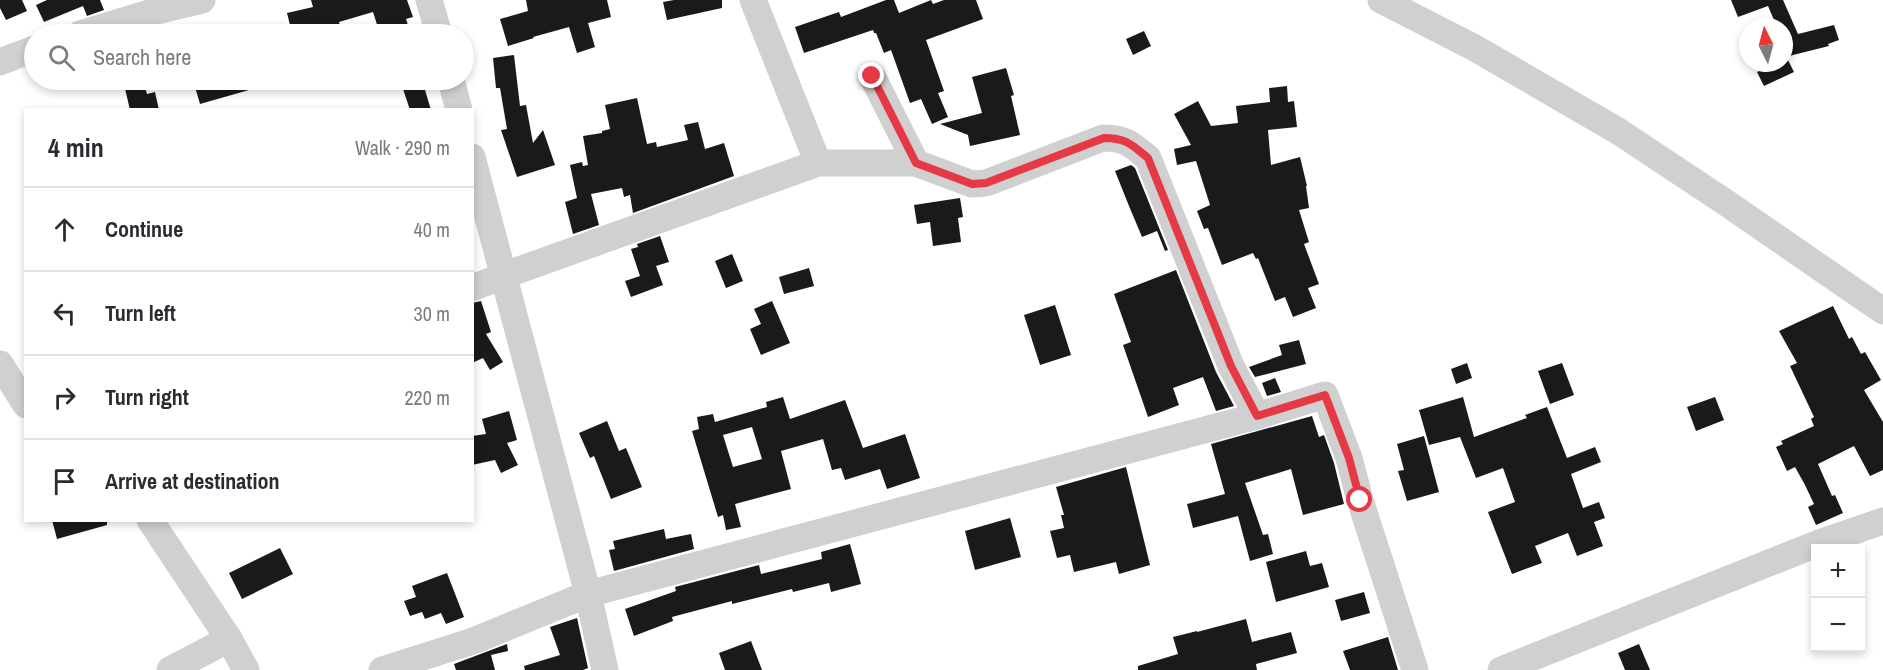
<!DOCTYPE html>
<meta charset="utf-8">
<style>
body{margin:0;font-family:"Archivo Narrow",sans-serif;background:#f7f7f7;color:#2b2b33}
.controls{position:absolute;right:18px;bottom:18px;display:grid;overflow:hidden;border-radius:0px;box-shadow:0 3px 9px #0003}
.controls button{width:54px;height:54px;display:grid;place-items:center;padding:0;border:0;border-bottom:2px solid #e1e1e2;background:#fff;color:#2b2b33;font:30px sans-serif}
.compass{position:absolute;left:1739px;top:18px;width:54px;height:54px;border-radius:50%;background:#fff;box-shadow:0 3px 9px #0003;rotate:354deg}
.stop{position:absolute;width:18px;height:18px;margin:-14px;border:4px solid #e63946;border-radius:50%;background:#fff}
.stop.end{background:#e63946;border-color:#fff;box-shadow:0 2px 6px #0008}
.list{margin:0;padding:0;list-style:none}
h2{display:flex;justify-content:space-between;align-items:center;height:78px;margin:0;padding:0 24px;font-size:26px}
h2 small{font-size:20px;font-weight:400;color:#7c7c81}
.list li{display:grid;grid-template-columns:39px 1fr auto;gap:18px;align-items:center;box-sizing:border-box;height:84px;padding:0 24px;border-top:2px solid #e1e1e2}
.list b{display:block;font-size:22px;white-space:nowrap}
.list em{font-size:20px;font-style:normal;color:#7c7c81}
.icon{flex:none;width:33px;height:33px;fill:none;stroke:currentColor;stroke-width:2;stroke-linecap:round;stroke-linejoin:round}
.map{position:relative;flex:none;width:1883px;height:670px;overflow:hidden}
.search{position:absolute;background:#fff;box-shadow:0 3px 9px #0003;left:24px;top:24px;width:450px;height:66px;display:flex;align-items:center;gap:15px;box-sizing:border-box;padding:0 21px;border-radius:33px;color:#7c7c81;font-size:22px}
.panel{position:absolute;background:#fff;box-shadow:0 3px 9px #0003;left:24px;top:108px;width:450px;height:414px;border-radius:0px}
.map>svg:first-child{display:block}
.building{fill:#1a1a1a;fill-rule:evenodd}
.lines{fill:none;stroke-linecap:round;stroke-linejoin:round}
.minor{stroke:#d0d0d0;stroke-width:27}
.route{stroke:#e63946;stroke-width:8}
</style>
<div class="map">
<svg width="1883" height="670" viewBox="0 0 1883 670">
<rect width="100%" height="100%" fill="#fff"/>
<g class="building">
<path d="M0,0h22l5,11 -21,9 -6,-12z"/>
<path d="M47,0h53l4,10 -17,6 -4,-10 -39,16 -8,-17z"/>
<path d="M311,0h96l6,17 -7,2 5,15h-31l-7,-22 -34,10 1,4 -18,5 -1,-5 -29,7 -5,-20 26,-6z"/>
<path d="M526,0h81l4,17 -23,6 7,24 -18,6 -8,-26 -36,10 1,1 -26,8 -8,-27 28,-8z"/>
<path d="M674,0h48v8l-55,12 -4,-18z"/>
<path d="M886,0h8l5,13 32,-13 2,4 11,-4h32l7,19 -57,21 18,51 -6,2 10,24 -16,7 -11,-25 -11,4 -19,-53 -7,3 -8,-20h-2l-1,-3 -69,23 -9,-26 44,-15 2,5z"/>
<path d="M1731,0h52l15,34 36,-9 5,15 -11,4 1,2 -40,10 -5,-11v-18h-7l-9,-21 -30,11z"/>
<path d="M1144,31l7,15 -18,9 -7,-16z"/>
<path d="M514,55l6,51 6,-1 7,38 10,-13 12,35 -38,12 -16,-47 6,-1 -7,-41h-4l-3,-30z"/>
<path d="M1787,58l7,14 -30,14 -7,-14 19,-9h8v-4z"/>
<path d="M1006,68l8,27 -3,1 9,39 -50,11 -2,-11 -28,-11 42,-11 -10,-36z"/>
<path d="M123,80h20l4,14 8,-2 4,18h-29z"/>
<path d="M193,80h76l1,4 -70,20z"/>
<path d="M400,80h22l9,30h-21z"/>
<path d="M1287,86l1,16 6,-1 3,26 -29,3 3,35 29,-8 7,29h-1l3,22 -10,2 10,32 -5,2 15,40 -11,4 8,20 -23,9 -8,-20 -10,4 -17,-43 -2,1 -3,-6 -31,12 -14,-37 -4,1 -7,-18 13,-6 -14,-44 -19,4 -3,-16 17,-4 -17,-31 24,-13 13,25 27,-3 -2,-17 34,-4 -1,-14z"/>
<path d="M637,98l10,46 9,-2 1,5 31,-7 -4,-15 14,-3 7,27 19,-6 10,33 -101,37 -3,-18 -6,2 -2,-9 -31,6 8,31 -26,9 -8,-32 12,-4 -7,-33 12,-3 1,4 5,-1 -5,-29 19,-3v-2l8,-2 -5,-24z"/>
<path d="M1131,165l4,3 33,82 -3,1 -8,-20 -15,6 -13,-31 -14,-35z"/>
<path d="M960,198l3,19 -5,1 3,24 -28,4 -3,-24 -13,2 -3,-19z"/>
<path d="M660,236l9,26 -13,4 7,19 -32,12 -6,-16 15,-5 -9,-27 7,-2 -1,-3z"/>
<path d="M732,254l11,27 -17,7 -11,-27z"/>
<path d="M809,268l5,18 -30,8 -5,-17z"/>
<path d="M1176,270l40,102 18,34 -18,5 -13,-34 -30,11 6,17 -31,12 -25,-72 8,-3 -17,-48z"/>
<path d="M481,301l10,31 -5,2 17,28 -13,8 -7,-12 -11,5v-60z"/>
<path d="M772,301l18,42 -29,12 -11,-26 11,-5 -7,-15z"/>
<path d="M1055,305l16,50 -31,10 -16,-50z"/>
<path d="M1833,306l16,33 3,-2 9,17 4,-2 16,28 -17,10 19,32v48l-13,6 -16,-30 -36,18 14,32 3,-1 8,18 -27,12 -8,-18 6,-3 -9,-19 -10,-18 -8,4 -11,-24 7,-3 -2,-3 33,-15 -3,-7 3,-2 -24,-51 7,-3 -18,-32z"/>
<path d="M1299,340l7,24 -51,13 -6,-10 33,-12 -3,-10z"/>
<path d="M1467,363l5,15 -16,6 -5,-15z"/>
<path d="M1562,363l12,32 -24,9 -12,-33z"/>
<path d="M1275,378l6,14 -14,4 -5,-13z"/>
<path d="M783,397l7,22 55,-19 18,48 42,-14 15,44 -33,11 -7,-20 -35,11 -4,-12 -9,2 -9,-31 -42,12 10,38 -56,15 6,23 -15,3 -3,-15 -5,2 -26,-86 7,-2 -2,-12 16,-3 2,8 52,-15 -1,-5zM752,427l10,32 -29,8 -10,-32z"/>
<path d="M1463,397l11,40 53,-19 -2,-3 22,-8 20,51 28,-11 6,15 -30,12 12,34 16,-6 6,16 -11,4 9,24 -26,10 -9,-23 -33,13 7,17 -30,11 -24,-62 27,-10 -12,-34 -27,10 -16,-41 -31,8 -10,-35z"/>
<path d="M1715,397l9,23 -28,11 -9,-24z"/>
<path d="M509,411l8,29 -10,3 11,22 -17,8 -6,-13 -23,5v-29l14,-2 -4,-15z"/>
<path d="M1312,416l7,21 5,-2 10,28 10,41 -41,11 -12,-46 -46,14 18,52 5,-1 5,20 -23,7 -12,-45 -45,12 -6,-24 38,-10 -14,-50z"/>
<path d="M607,421l12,30 7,-3 16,39 -31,12 -17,-43 -4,2 -11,-25z"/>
<path d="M1424,436l15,56 -32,9 -9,-30 6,-1 -7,-26z"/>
<path d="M1126,467l24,98 -31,9 -3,-12 -42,10 -4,-17 -13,3 -7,-27 14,-3 -3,-13h3l-8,-28z"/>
<path d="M1010,518l11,39 -46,13 -10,-39z"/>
<path d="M52,520h55v5l-50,14z"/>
<path d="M664,529l2,10 25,-5 3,15 -80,22 -5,-21 6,-1 -2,-8z"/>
<path d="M850,544l11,40 -30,8 -2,-9 -36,9 -1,-3 -60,15v-3l-60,16 1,4 -39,15 -9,-27 51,-18 -1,-4 84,-22 2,9 61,-15 -1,-7z"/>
<path d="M280,548l13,26 -51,25 -13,-26z"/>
<path d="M1306,551l4,15 12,-3 7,24 -53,15 -10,-40z"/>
<path d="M447,573l17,44 -18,7 -5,-11 -16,6 -3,-7 -12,4 -6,-15 12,-4 -4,-11z"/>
<path d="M1364,592l6,21 -29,8 -6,-21z"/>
<path d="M577,618l11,50 -5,2h-58l-1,-4 36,-11 -10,-28z"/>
<path d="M1246,619l6,23 39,-10 6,21 -41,11 1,6h-119v-4l40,-12 -5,-17 24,-6v1z"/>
<path d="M1388,637l10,33h-48l-7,-19z"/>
<path d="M751,641l11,29h-37l-6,-17z"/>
<path d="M507,644l1,7 -17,4 4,15h-39l-2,-6z"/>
<path d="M1639,644l11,26h-25l-7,-17z"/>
</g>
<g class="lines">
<g class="minor">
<path d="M429,0l10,34"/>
<path d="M753,0l65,163"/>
<path d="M1381,0l92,47 145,84 110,73 155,107"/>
<path d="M80,34l76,-23 46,-11"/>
<path d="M0,62l34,-13"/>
<path d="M872,76l44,87"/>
<path d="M451,80l8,30"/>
<path d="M472,157l116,437 17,76"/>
<path d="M472,288l33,-13 313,-112h98l56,21 14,-1 117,-45c23,0 28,6 45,20l83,208 26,50"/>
<path d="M0,364l26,41"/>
<path d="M150,520l79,119 17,31"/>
<path d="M170,670l59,-31"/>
<path d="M382,670l91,-29 115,-47 669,-178 68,-21 24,63 11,42 55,170"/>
<path d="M1501,670l318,-127 64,-22"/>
</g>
</g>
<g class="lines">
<path class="route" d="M872,76l44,87 56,21 14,-1 118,-45c22,0 27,6 44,20l83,208 26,50 68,-21 24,63 11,42"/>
</g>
</svg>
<div class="controls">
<button>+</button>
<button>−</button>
</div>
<svg class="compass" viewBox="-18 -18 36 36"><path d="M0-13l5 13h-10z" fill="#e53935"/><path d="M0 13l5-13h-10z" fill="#7c7c81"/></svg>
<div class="stop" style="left:1360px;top:500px"></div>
<div class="stop end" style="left:872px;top:76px"></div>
<div class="search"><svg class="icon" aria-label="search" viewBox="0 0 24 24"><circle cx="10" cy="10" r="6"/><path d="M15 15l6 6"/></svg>Search here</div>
<section class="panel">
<h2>4 min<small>Walk · 290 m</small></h2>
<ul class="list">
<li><svg class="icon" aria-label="ahead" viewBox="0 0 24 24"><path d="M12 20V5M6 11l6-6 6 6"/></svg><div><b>Continue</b></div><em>40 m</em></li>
<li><svg class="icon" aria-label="left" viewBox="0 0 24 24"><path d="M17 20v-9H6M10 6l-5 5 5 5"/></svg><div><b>Turn left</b></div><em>30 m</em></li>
<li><svg class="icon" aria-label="right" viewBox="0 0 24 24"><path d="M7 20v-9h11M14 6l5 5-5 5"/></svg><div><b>Turn right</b></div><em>220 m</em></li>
<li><svg class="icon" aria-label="arrive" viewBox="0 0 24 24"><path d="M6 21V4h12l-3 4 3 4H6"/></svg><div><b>Arrive at destination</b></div></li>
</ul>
</section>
</div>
